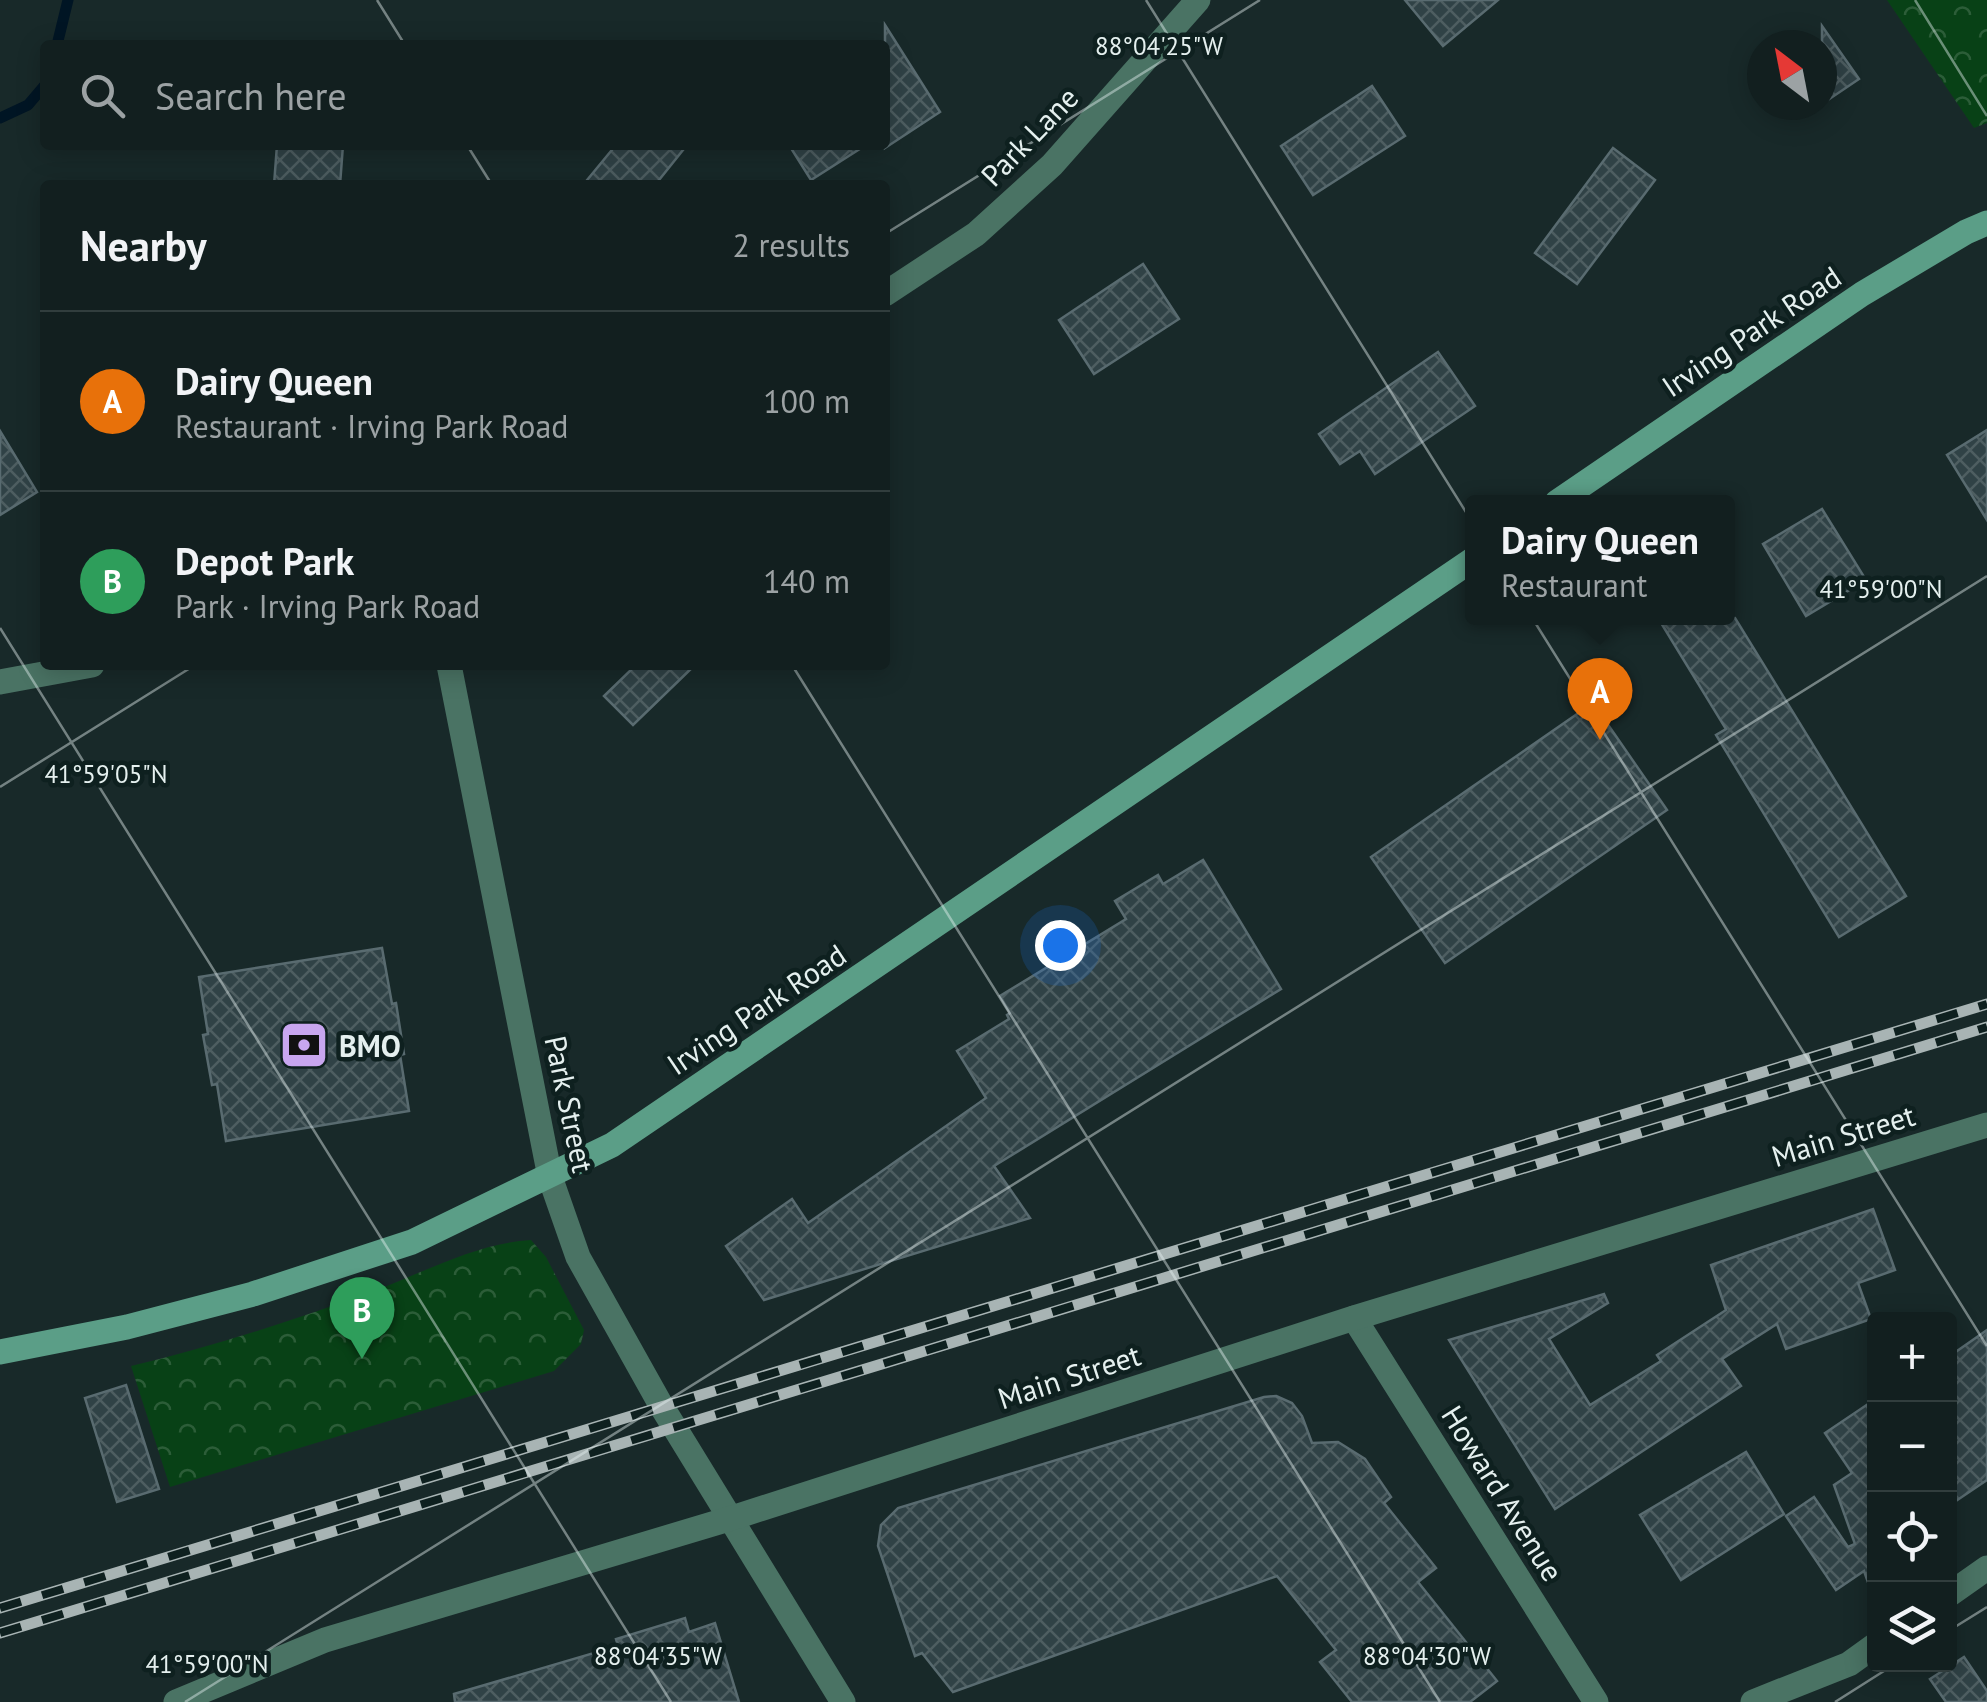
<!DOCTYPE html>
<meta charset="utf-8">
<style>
body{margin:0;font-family:"PT Sans",sans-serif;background:#1f2c2c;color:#f1f3f6}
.controls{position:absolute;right:30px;bottom:30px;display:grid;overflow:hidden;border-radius:10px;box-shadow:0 5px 25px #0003}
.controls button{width:90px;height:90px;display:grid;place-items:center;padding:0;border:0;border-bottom:2px solid #313d3d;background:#121f1f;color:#f1f3f6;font:50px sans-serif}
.compass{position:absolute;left:1747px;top:30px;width:90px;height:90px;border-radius:50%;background:#121f1f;box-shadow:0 5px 25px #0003;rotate:328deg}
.you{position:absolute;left:1060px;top:945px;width:35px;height:35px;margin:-25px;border:8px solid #fff;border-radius:50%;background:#1a73e8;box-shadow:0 0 0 15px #1a73e833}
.badge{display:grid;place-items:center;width:65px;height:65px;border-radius:50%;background:#c8a6ef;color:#fff;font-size:32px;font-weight:700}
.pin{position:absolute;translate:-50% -82px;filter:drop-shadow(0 2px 5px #0008)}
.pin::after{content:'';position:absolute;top:52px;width:35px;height:30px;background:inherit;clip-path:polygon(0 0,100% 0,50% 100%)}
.popup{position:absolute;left:1465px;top:495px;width:270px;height:130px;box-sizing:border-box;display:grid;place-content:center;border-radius:10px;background:#121f1f;filter:drop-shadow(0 2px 8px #0005);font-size:32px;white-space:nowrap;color:#9ca2a4}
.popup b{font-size:38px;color:#f1f3f6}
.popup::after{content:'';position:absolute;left:50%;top:100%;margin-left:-20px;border:20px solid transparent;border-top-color:#121f1f}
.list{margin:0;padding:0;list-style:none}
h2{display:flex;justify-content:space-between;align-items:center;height:130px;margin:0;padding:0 40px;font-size:42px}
h2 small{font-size:32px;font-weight:400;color:#9ca2a4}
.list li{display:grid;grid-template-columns:65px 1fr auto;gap:30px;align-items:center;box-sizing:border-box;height:180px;padding:0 40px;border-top:2px solid #313d3d}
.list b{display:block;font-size:38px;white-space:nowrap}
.list p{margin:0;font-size:32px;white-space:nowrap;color:#9ca2a4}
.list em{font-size:32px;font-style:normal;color:#9ca2a4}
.icon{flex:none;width:55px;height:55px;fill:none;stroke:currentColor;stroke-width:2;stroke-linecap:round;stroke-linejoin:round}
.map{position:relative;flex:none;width:1987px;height:1702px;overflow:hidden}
.search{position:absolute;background:#121f1f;box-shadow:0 5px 25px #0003;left:40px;top:40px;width:850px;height:110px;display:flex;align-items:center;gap:25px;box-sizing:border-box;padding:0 35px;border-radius:10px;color:#9ca2a4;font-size:38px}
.panel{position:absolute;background:#121f1f;box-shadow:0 5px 25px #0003;left:40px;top:180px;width:850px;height:490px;border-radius:10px}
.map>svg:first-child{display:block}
.park{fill:url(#park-crowns)}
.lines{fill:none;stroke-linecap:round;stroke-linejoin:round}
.stream{stroke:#001524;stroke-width:11}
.building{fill:url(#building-cross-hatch);stroke:#596b70;stroke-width:2.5}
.minor{stroke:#4a7364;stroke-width:25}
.secondary{stroke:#5b9e87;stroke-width:25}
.rail-casing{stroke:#a8b4b4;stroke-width:11}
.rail{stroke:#0e201f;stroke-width:8;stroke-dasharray:22;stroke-linecap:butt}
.ticks{fill:none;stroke:#e5f0ef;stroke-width:2.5;stroke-opacity:0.45}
.labels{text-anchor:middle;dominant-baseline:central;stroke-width:9;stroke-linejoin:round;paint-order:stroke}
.street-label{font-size:30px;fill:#e5f0ef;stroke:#0e201f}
.poi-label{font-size:30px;font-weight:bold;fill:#e5f0ef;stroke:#0e201f;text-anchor:start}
.ticks-label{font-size:25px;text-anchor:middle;fill:#e5f0ef;stroke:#0e201f;stroke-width:9;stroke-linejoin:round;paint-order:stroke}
</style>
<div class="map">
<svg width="1987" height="1702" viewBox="0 0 1987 1702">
<defs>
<pattern id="park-crowns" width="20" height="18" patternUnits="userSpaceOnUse" patternTransform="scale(2.5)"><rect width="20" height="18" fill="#084116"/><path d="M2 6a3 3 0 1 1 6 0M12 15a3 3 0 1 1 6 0" fill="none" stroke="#2c5d38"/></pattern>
<pattern id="building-cross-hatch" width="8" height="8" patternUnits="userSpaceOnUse" patternTransform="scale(2.5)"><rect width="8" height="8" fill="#304246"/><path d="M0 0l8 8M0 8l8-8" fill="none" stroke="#4e5e61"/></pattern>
</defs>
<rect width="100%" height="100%" fill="#182929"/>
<g class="park">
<path d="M1887,0h100v123l-13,5z"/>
<path d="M531,1240l15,17 38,73 -3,14 -27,27 -384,116 -39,-121c84,-20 167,-47 248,-77 50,-19 99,-46 152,-49z"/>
</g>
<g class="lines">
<g class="stream">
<path d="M57,45l11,-45"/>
<path d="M0,118l28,-13 17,-20"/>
</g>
</g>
<g class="building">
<path d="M1405,0h93l-55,46z"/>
<path d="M885,25l55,87 -55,36z"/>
<path d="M1822,26l37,53 -37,25z"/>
<path d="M1372,86l33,50 -92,59 -32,-49z"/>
<path d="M277,145h66l-3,40h-66z"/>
<path d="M616,145h71l-32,40h-72z"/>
<path d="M789,145h77l-55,35z"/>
<path d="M1613,148l42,32 -78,104 -42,-31z"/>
<path d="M1143,264l36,55 -85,55 -35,-54z"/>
<path d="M1438,352l37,54 -100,68 -15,-23 -20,13 -21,-30z"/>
<path d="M1987,430v90l-40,-65z"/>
<path d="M0,431l37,61 -37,23z"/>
<path d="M1822,509l44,71 -60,36 -43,-72z"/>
<path d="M1658,618h77l171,278 -67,41 -123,-202 10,-6z"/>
<path d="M636,665h59l-62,60 -29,-29z"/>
<path d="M1593,703l74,107 -222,153 -74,-106z"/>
<path d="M1203,860l78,129 -287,177 36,52 -266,82 -38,-54 66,-47 16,24 178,-125 -29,-47 52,-32 -2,-4 3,-2 -10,-17 126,-77 -11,-18 43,-26 5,9z"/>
<path d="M382,948l10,56 4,-1 8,51 -4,1 9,56 -183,30 -9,-57 -5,1 -9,-50 5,-1 -9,-57z"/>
<path d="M1873,1209l22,61 -37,13 13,36 -85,30 -9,-25 -55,35 19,27 -186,123 -106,-169 155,-46 4,9 -59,36 41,66 71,-44 -4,-6 69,-45 -15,-45z"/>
<path d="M1987,1330v150l-37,25v-149z"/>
<path d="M126,1385l33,104 -42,13 -32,-104z"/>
<path d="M1276,1396l16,7 10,13 10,27 26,-1 27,17 26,38 -7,6 52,65 -18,14 79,99 -27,21h-118l-32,-40 16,-12 -59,-74 -324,116 -31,-39 -7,3 -37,-110 3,-21 17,-17 366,-111z"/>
<path d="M1874,1400v187l-4,1 -6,-17 -28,19 -50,-74 28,-19 34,50 7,-3 -21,-59 18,-12 -27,-40z"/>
<path d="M1746,1452l38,62 -103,66 -41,-65z"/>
<path d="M685,1618l4,14 26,-9 24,79h-284l-1,-8 164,-48 -2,-7z"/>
<path d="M1964,1657l23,34v11h-41l-16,-23z"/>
</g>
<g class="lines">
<g class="minor">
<path d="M885,294l91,-60 76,-69 146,-165"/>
<path d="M449,665l101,512 28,80 37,66 47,84 181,295"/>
<path d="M0,682l92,-17"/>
<path d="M1354,1318l242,384"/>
<path d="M1950,1594l37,-26"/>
<path d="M176,1702l149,-62 404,-121 625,-201 633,-193"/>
<path d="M1753,1702l96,-38 25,-18"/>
</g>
<g class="secondary">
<path d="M1557,502l305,-208 104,-62 21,-9"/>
<path d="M0,1352l127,-25 126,-33 159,-52 200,-97 860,-585"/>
</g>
<g class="rail-casing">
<g id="rail">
<path d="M0,1608l1987,-604"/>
<path d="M0,1633l1987,-606"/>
</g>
</g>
<use href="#rail" class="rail"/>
</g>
<path class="ticks" d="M377,0l28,45M1146,0l841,1346M1915,0l72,116M467,145l25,40M885,234l375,-234M0,628l671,1074M792,665l648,1037M0,787l195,-122M1950,1630l37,-23M185,1702l1802,-1126M1835,1702l60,-38"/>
<defs>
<g id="bank-square" transform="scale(2.5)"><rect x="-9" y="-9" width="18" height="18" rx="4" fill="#c8a6ef" stroke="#0e201f"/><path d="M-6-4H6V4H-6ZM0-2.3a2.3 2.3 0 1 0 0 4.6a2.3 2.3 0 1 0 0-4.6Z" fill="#111"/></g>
</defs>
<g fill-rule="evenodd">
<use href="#bank-square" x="304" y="1045"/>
</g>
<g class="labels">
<g class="street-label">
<text transform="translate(1029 136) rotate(-46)">Park Lane</text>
<text transform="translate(1751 331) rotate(-34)">Irving Park Road</text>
<text transform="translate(756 1009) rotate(-34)">Irving Park Road</text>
<text transform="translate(570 1104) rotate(78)">Park Street</text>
<text transform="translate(1843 1135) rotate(-17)">Main Street</text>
<text transform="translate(1069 1376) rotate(-18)">Main Street</text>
<text transform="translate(1503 1493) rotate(58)">Howard Avenue</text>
</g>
<g class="poi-label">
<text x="339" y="1045">BMO</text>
</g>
</g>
<g class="ticks-label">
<text x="1159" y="55">88°04'25"W</text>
<text x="1881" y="598">41°59'00"N</text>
<text x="106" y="783">41°59'05"N</text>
<text x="658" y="1665">88°04'35"W</text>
<text x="1427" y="1665">88°04'30"W</text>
<text x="207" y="1673">41°59'00"N</text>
</g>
</svg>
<div class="controls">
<button>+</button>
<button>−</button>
<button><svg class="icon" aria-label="locate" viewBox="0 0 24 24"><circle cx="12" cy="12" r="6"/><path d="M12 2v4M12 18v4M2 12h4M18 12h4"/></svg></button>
<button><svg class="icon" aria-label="layers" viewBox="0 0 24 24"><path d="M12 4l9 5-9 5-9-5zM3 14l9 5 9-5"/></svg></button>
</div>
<svg class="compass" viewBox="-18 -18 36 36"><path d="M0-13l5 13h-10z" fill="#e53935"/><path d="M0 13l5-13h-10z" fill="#9ca2a4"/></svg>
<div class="you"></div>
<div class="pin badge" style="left:1600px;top:740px;background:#e8710a">A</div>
<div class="popup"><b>Dairy Queen</b>Restaurant</div>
<div class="pin badge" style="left:362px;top:1359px;background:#2e9e5b">B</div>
<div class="search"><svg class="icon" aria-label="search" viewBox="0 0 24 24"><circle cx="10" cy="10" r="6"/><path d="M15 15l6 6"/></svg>Search here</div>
<section class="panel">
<h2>Nearby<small>2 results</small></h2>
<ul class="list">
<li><span class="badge" style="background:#e8710a">A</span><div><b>Dairy Queen</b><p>Restaurant · Irving Park Road</p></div><em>100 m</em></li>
<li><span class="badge" style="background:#2e9e5b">B</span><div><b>Depot Park</b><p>Park · Irving Park Road</p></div><em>140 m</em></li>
</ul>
</section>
</div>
